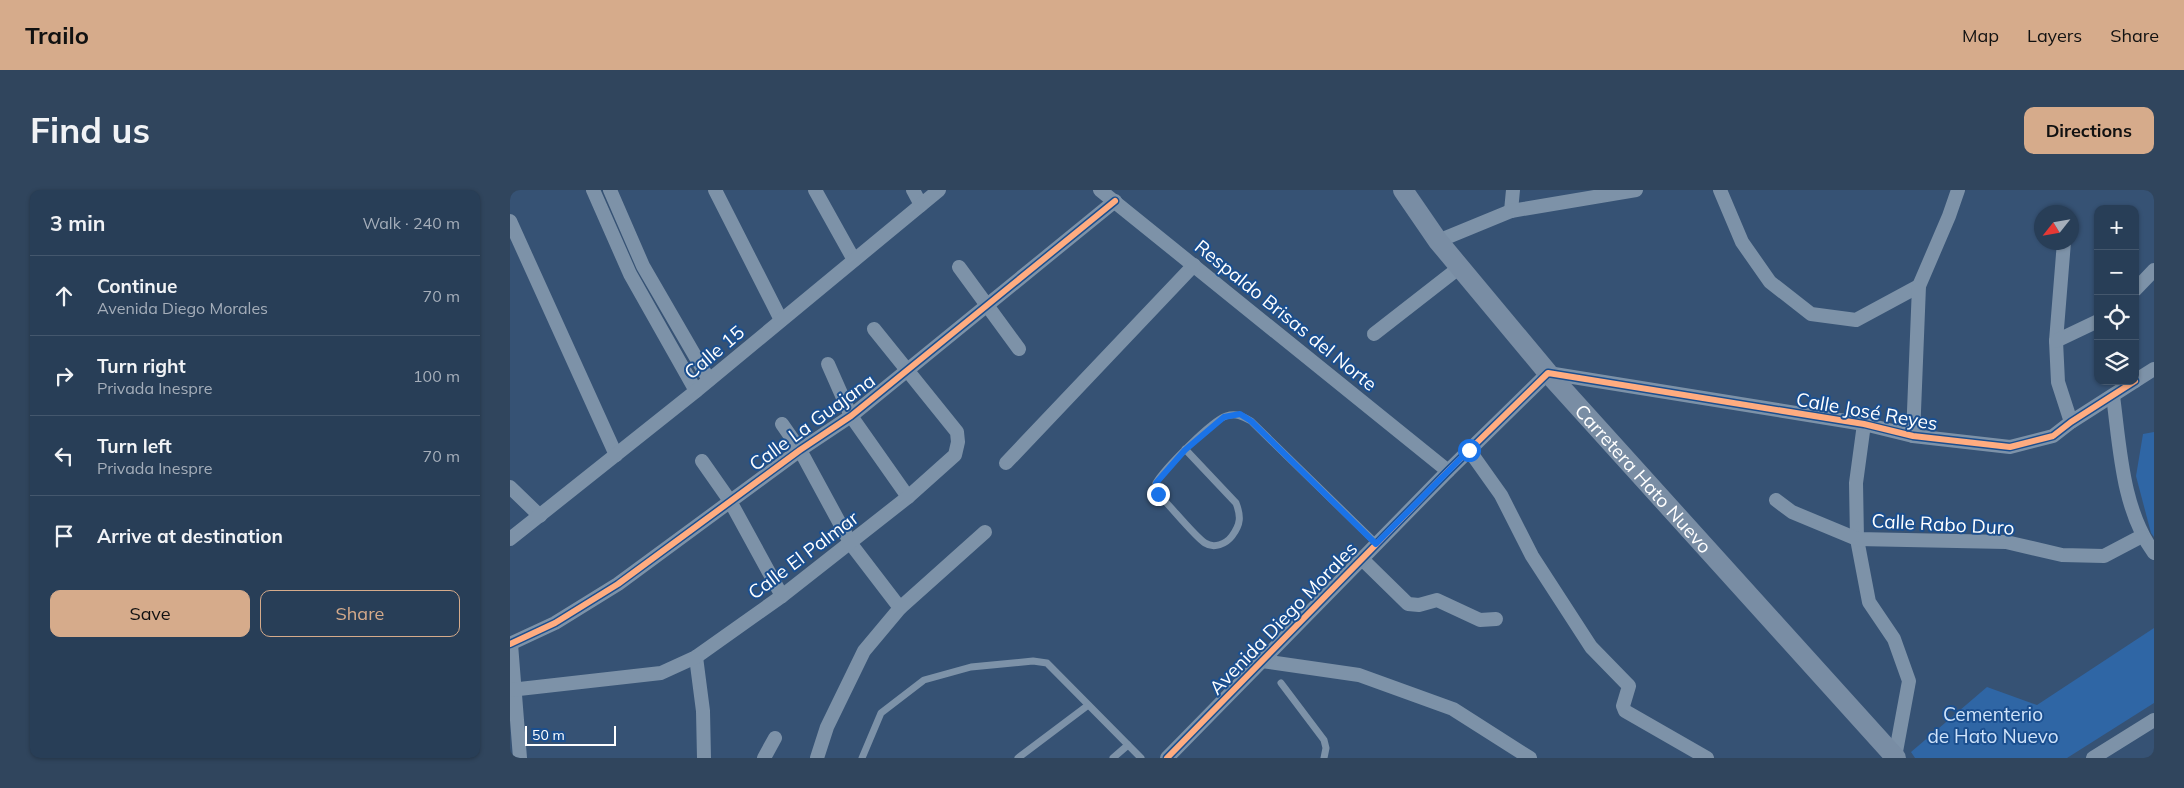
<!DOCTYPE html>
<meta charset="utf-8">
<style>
body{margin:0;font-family:Mulish,sans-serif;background:#30455d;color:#f1f3f6}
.controls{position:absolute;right:15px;top:15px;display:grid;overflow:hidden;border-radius:10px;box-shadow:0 1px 4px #0004}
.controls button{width:45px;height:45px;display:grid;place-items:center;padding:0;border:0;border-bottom:1px solid #44576d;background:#283e57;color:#f1f3f6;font:25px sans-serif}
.compass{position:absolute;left:1524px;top:15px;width:45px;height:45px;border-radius:50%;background:#283e57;box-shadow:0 1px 4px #0004;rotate:239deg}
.scale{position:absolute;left:15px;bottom:12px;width:91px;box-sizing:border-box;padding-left:5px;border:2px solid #fff;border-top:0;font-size:14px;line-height:18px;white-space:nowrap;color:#fff;-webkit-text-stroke:4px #1b4f8f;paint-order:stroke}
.stop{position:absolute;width:15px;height:15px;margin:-11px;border:4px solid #1a73e8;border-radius:50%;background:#fff}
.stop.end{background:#1a73e8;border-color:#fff;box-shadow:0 1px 5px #0008}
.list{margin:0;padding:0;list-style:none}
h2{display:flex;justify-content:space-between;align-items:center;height:65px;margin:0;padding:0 20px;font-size:21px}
h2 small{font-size:16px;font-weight:400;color:#a5aeba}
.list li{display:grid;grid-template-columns:32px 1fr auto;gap:15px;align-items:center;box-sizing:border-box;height:80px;padding:0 20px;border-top:1px solid #44576d}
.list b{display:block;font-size:19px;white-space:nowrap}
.list p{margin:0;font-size:16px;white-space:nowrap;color:#a5aeba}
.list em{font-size:16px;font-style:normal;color:#a5aeba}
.actions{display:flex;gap:10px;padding:15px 20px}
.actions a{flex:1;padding:11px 0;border:1px solid #d6ab8b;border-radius:10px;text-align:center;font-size:18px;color:#d6ab8b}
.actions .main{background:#d6ab8b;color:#111}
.icon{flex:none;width:28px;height:28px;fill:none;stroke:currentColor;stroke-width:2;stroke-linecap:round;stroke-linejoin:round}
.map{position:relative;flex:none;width:1644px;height:568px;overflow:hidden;border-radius:10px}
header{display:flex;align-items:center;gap:30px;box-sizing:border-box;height:70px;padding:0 25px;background:#d6ab8b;color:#111}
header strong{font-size:24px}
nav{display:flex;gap:28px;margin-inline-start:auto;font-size:18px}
.intro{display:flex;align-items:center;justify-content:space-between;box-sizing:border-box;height:120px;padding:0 30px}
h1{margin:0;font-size:35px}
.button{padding:12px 22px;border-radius:10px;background:#d6ab8b;color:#111;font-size:18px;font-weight:700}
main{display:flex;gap:30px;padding:0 30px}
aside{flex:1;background:#283e57;border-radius:10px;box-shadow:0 1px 4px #0004}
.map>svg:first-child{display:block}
.green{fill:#2f66a5}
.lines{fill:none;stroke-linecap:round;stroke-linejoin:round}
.lane{stroke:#7d92a8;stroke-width:7}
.street{stroke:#7d92a8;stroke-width:14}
.secondary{stroke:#798da4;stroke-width:20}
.cycleway-casing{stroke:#1b4f8f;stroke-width:9}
.cycleway{stroke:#ffac80;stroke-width:6}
.route{stroke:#1a73e8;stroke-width:6}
.labels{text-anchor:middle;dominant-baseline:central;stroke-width:4;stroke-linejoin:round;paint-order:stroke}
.street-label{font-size:19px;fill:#fff;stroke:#1b4f8f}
.park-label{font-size:19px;fill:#cfe3fa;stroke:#1b4f8f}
</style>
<header>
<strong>Trailo</strong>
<nav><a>Map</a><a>Layers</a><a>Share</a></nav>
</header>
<div class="intro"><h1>Find us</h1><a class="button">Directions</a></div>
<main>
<aside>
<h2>3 min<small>Walk · 240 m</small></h2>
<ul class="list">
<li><svg class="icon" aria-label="ahead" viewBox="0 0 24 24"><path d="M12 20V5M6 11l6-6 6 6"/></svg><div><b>Continue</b><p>Avenida Diego Morales</p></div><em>70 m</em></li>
<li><svg class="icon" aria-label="right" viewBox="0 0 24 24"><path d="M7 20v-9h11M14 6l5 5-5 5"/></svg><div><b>Turn right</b><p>Privada Inespre</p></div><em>100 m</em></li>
<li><svg class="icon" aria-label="left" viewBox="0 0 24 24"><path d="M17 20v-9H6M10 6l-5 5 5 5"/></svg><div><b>Turn left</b><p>Privada Inespre</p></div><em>70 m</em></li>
<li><svg class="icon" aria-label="arrive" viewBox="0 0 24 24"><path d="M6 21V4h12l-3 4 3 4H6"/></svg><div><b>Arrive at destination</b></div></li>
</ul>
<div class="actions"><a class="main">Save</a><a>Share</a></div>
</aside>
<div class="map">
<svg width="1644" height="568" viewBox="0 0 1644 568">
<rect width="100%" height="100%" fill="#365274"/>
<g class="green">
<path d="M1644,242v105l-3,-4 -15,-57 7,-42z"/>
<path d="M1644,438v75l-87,55h-152l-4,-6 76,-65 50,18z"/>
</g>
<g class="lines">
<g class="lane">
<path d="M675,259l51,54c5,13 5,21 -4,33 -6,8 -18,13 -27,7 -11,-7 -36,-39 -47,-49l-2,-11c8,-14 55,-62 70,-67 10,-3 16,0 25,5l126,123"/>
<path d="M771,493l43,57 2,8 -2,10"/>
<path d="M352,568l19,-45 43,-33 47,-13 62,-6 14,2 94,95"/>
<path d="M508,568l69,-52"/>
<path d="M603,568l15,-13"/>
</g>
<g class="street">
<path d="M83,0l37,84 66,117"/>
<path d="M100,0l33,76 66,114"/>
<path d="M205,0l66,130"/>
<path d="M305,0l39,70"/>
<path d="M403,0l8,15"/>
<path d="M590,0l348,281"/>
<path d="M1210,0l22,52 28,40 41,32 45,6 63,-34"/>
<path d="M1001,21l2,-21"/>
<path d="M0,31l106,234"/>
<path d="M928,51l73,-30 125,-21"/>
<path d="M1554,52l-8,99 2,41 13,40"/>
<path d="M449,77l60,82"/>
<path d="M1625,100l19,-20"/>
<path d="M864,144l86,-67"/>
<path d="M1546,151l42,-20"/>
<path d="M318,174l23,52 57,81"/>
<path d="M1625,191l19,-12"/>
<path d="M1603,206c7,52 9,113 41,157"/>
<path d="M272,234l18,26 51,94 49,64"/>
<path d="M1354,234l-8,59 1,56 12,63 25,37 15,42 -14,76"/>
<path d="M1403,246l6,-150 30,-70 9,-26"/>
<path d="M959,260l32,45 31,61 59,91 38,39 -6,20 2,5 82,47"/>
<path d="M192,271l28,40 52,95"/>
<path d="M496,273l188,-198"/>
<path d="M0,297l30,29"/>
<path d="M1266,310l16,12 65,27 149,3 56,13 42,1 38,-20"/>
<path d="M0,349l186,-148 243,-201"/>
<path d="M852,369l46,45 11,1 18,-5 43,20 16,-1"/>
<path d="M0,454l45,-21 63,-39 182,-134 51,-34 264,-215"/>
<path d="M1,454l9,114"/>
<path d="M186,467l7,54 1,47"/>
<path d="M752,471l97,14 94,34 77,49"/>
<path d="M0,500l151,-17 35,-16 86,-61 126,-99 47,-42 3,-13 -1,-10 -83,-103"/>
<path d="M254,568l11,-20"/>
<path d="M307,568l10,-31 37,-76 36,-43 85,-76"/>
<path d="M657,568l281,-287 100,-98 316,51 49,12 97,11 43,-11 18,-14 64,-41"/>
<path d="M1583,568l61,-38"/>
</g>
<path class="secondary" id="s1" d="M893,0l35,51 110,132 348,385"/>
<g class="cycleway-casing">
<g id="cycleway">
<path d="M0,454l45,-21 63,-39 182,-134 51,-34 264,-215"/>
<path d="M657,568l281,-287 100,-98 316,51 49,12 97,11 43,-11 18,-14 64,-41"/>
</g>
</g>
<use href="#cycleway" class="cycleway"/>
</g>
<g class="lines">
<path class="route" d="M648,304l-2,-11 29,-33 39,-33 16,-3 11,7 125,123 93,-94"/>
</g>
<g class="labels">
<g class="street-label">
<text transform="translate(776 125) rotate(39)">Respaldo Brisas del Norte</text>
<text transform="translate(204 162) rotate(-40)">Calle 15</text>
<text transform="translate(1357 221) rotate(10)">Calle José Reyes</text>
<text transform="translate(302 232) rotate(-36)">Calle La Guajana</text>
<text stroke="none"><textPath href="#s1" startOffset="376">Carretera Hato Nuevo</textPath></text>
<text transform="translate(1433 334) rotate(3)">Calle Rabo Duro</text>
<text transform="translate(293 365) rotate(-37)">Calle El Palmar</text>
<text transform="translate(773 428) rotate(-46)">Avenida Diego Morales</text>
</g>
<g class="park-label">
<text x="1483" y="524">Cementerio<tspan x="1483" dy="22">de Hato Nuevo</tspan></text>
</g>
</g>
</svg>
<div class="controls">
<button>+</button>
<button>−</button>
<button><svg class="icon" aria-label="locate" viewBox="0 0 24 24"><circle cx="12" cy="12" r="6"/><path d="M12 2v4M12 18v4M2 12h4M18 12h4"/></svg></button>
<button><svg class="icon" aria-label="layers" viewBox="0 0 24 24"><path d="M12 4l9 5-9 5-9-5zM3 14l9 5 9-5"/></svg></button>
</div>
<svg class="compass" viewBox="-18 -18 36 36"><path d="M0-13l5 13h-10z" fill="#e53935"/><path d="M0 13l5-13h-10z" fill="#a5aeba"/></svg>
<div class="scale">50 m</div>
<div class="stop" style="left:959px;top:260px"></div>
<div class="stop end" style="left:648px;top:304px"></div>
</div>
</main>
